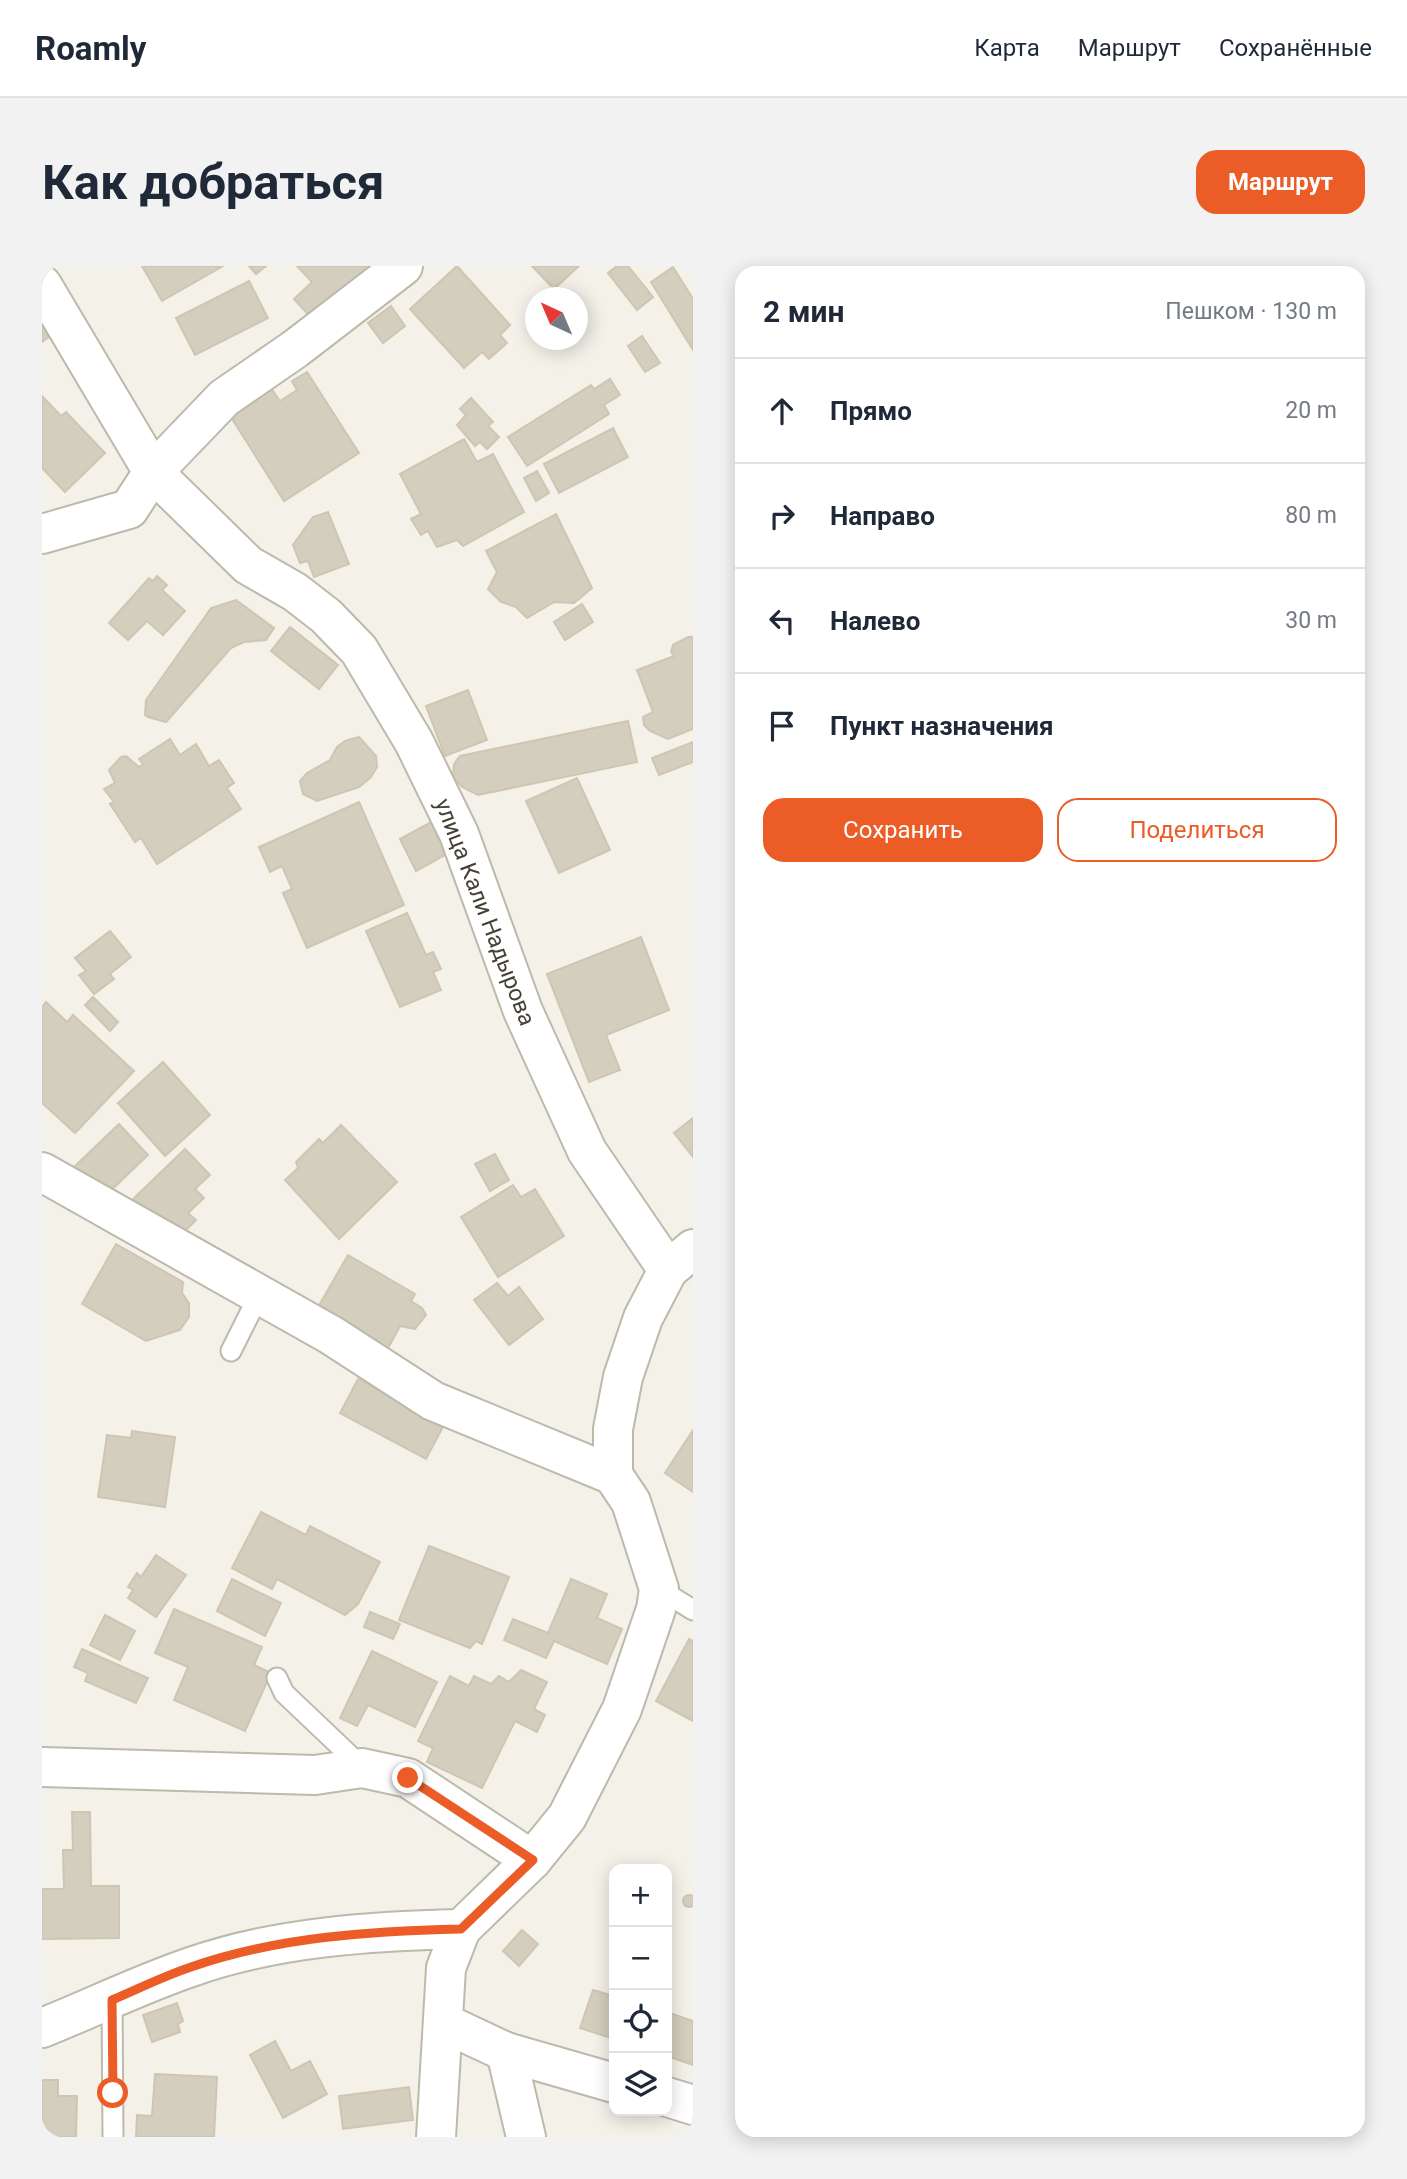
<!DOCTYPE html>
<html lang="ru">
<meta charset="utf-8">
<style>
body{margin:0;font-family:Roboto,sans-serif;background:#f2f2f3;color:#1f2937}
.controls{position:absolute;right:21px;bottom:21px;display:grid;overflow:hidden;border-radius:14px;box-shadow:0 4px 18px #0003}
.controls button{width:63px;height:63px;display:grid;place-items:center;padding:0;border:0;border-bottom:2px solid #e0e1e3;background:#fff;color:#1f2937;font:35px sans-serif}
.compass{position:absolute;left:483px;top:21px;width:63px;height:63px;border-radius:50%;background:#fff;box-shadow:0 4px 18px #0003;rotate:316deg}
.stop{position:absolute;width:21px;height:21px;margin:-16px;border:5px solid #eb5c26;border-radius:50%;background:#fff}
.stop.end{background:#eb5c26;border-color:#fff;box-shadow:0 2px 7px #0008}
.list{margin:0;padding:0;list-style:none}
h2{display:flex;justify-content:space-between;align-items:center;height:91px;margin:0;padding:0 28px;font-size:30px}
h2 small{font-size:23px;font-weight:400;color:#747a83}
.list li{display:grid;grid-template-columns:46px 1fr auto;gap:21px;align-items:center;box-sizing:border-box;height:105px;padding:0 28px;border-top:2px solid #e0e1e3}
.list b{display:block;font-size:26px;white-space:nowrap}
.list em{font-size:23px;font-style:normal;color:#747a83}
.actions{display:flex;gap:14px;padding:21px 28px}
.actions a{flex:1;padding:16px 0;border:2px solid #eb5c26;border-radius:21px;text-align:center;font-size:24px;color:#eb5c26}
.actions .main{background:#eb5c26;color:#fff}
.icon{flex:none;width:38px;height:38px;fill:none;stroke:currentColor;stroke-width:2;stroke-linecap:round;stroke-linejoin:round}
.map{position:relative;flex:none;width:651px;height:1871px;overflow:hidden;border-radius:21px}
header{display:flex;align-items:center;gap:42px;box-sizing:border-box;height:98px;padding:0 35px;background:#fff;border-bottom:2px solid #e0e1e3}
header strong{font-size:33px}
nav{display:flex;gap:38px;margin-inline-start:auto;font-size:24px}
.intro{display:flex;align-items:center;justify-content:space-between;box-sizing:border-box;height:168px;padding:0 42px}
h1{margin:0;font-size:49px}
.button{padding:18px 32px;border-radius:21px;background:#eb5c26;color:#fff;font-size:24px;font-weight:700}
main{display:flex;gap:42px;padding:0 42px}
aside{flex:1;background:#fff;border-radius:21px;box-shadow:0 4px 18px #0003}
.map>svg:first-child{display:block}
.building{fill:#d3cebe;stroke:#cec6b1;stroke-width:2}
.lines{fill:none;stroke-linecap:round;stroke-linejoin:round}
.service-casing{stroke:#bdb9ab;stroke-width:23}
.minor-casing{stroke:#bdb9ab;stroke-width:42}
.tertiary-casing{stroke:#bdb9ab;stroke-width:42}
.service{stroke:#fff;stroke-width:19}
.minor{stroke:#fff;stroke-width:38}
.tertiary{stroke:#fff;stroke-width:38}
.route{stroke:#eb5c26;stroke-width:9}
.labels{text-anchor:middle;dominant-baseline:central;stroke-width:7;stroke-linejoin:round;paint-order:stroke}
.street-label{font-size:23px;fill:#454137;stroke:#fff}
</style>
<header>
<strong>Roamly</strong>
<nav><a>Карта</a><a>Маршрут</a><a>Сохранённые</a></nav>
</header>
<div class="intro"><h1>Как добраться</h1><a class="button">Маршрут</a></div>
<main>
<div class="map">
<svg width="651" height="1871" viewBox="0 0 651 1871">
<rect width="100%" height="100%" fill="#f3f1e8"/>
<g class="building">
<path d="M100,0h81l-61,35z"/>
<path d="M207,0h17l-10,8z"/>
<path d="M255,0h73l4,4 -58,53 -22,-24 18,-17z"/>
<path d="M415,0l53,59 -10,10 7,8 -18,16 -7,-7 -18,16 -54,-59z"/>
<path d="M490,0h47l-25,23z"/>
<path d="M575,0h11l25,31 -16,13 -29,-37z"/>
<path d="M631,1l20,32v51l-42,-68z"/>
<path d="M207,15l19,37 -73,37 -19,-37z"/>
<path d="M349,40l14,20 -22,17 -15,-20z"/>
<path d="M0,42l16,22 -16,12z"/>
<path d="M600,70l18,27 -15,9 -17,-26z"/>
<path d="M265,106l52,81 -75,48 -55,-87 42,-26 9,13 17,-11 -5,-9z"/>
<path d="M568,113l10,16 -16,10 5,9 -82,52 -19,-29 83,-52 3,4z"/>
<path d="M0,130l19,20 5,-4 39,41 -40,39 -23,-24z"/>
<path d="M429,132l22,24 -5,4 11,11 -12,12 -7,-7 -5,4 -18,-21 9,-10 -6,-6z"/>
<path d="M571,162l15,29 -69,36 -15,-29z"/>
<path d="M422,173l13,23 16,-8 31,58 -61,34 -6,-6 -20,7 -9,-16 -7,4 -10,-16 10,-5 -21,-40z"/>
<path d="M495,205l12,22 -13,8 -12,-23z"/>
<path d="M286,246l21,52 -35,13 -6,-16 -8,2 -7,-18 20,-28z"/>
<path d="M514,248l36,74 -18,15 -20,-1 -27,16 -11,-11 -15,-5 -13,-13 9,-17 -11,-21z"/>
<path d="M115,310l10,9 -5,5 23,21 -22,24 -16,-14 -19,19 -19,-17 40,-45 4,3z"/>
<path d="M194,334l38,28 -8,12 -22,2 -13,6 -65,74 -18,-5 -3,-2 1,-15 65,-92z"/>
<path d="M540,338l11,18 -28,18 -11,-18z"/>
<path d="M248,361l48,38 -19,24 -48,-38z"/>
<path d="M646,371h5v92l-25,10 -18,-8 -6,-6 -1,-8 10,-5 -16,-42 37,-14 -3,-4 2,-7z"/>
<path d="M426,424l19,50 -42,16 -19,-50z"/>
<path d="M586,455l9,41 -159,33 -16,-8 -9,-10 1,-13 6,-8z"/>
<path d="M317,471l17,19 1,11 -6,10 -12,10 -42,14 -14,-7 -3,-13 7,-8 23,-13 7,-13 8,-6z"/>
<path d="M128,473l10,16 16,-11 13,22 10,-6 15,23 -7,5 14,21 -84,55 -16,-26 -6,4 -25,-38 4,-2 -10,-13 11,-6 -6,-13 12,-13 5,-1 13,11 4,-3 -4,-5z"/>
<path d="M651,476v20l-34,13 -7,-17z"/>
<path d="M535,512l33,72 -51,23 -33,-72z"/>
<path d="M317,536l45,103 -97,43 -24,-55 9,-4 -10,-23 -12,6 -11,-25z"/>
<path d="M391,555l17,31 -34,19 -16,-32z"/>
<path d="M365,647l19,42 7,-3 8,17 -8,3 8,18 -41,17 -34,-76z"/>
<path d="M68,665l21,26 -21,17 4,5 -20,15 -15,-19 7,-4 -11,-13z"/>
<path d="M599,671l28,73 -63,25 14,35 -31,12 -42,-108z"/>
<path d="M51,731l25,25 -8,9 -25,-26z"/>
<path d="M4,736l21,20 6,-7 61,56 -59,62 -33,-30v-96z"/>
<path d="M121,796l47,53 -45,41 -47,-53z"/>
<path d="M651,852v39l-19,-24z"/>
<path d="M77,858l29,31 -45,43 -29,-31z"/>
<path d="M299,859l56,57 -58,57 -54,-59 13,-12 -2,-6 23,-23 4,4z"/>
<path d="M143,883l25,26 -15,14 9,9 -16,15 8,7 -11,11 -54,-30z"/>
<path d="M453,888l14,26 -19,11 -15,-27z"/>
<path d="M471,919l8,12 14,-8 29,47 -66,41 -37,-60z"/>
<path d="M74,978l67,38 -1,11 7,10v14l-9,13 -34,11 -64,-37z"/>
<path d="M306,989l67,39 -4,7 11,7 4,7 -11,14 -15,-3 -13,24 -70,-41z"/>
<path d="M455,1017l11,13 11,-9 24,32 -34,26 -35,-45z"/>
<path d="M316,1113l86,46 -18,34 -86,-46z"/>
<path d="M651,1164v62l-28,-19z"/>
<path d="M90,1165l43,6 -10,70 -67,-10 9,-62 24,3z"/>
<path d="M219,1246l45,23 4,-9 70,36 -22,42 -13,11 -68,-36 -5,10 -40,-21z"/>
<path d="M387,1280l80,31 -27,67 -6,-3 -6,7 -71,-28z"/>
<path d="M114,1289l30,20 -30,42 -28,-19 5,-8 -5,-3 9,-14 4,4z"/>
<path d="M190,1313l49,24 -16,33 -48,-25z"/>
<path d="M529,1313l36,15 -10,24 25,11 -15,35 -53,-23 -8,17 -42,-18 9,-21 35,14z"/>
<path d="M132,1343l88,38 -8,18 17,8 -26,58 -71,-31 14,-33 -33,-14z"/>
<path d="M328,1346l30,12 -7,15 -29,-12z"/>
<path d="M63,1349l30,16 -15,29 -30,-15z"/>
<path d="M647,1373l4,2v80l-37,-20z"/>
<path d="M40,1383l66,29 -12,25 -51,-22 3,-8 -14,-6z"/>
<path d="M330,1385l65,31 -22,45 -47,-22 -11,21 -17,-8z"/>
<path d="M479,1404l26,12 -13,27 11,6 -8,17 -22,-11 -33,67 -55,-26 6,-14 -15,-7 32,-65 19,10 5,-10 17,8 8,-8 10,6z"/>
<path d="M30,1546h18l1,74h28v52l-77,1v-50h22l-1,-39h10z"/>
<circle cx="647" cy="1635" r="6"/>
<path d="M480,1664l16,14 -19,22 -16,-15z"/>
<path d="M551,1724l21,6v43l-34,-11z"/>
<path d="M135,1737l6,18 -5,3 2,8 -28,10 -9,-27z"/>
<path d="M625,1746l26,9v44l-26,-9z"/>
<path d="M233,1775l16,30 19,-10 17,33 -44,24 -33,-63z"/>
<path d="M113,1808l62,3 -3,60h-78l1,-22 15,1z"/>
<path d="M0,1814h16v16h19l-1,41h-34z"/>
<path d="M367,1821l4,33 -70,9 -4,-33z"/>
</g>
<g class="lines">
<g class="service-casing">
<g id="service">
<path d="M189,1085l28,-56"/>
<path d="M617,1323l34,21"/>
<path d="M235,1412l7,15 78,74"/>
<path d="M70,1734l1,137"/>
</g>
</g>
<g class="minor-casing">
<g id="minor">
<path d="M0,268l87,-25 24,-37 71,-74 71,-49 108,-83"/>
<path d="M0,906l289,163 102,66 180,74"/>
<path d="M0,1501l273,8 47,-7 46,10 124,82"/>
<path d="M402,1757l62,29 108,31"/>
<path d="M0,1762c50,-20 99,-44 149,-61 85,-30 181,-36 270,-38"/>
<path d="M464,1786l20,85"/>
<path d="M625,1831l26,8"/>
</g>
</g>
<g class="tertiary-casing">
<g id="tertiary">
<path d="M0,19l111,187 95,93 47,27 31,24 33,34 55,92 45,92 64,177 64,140 81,119"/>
<path d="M394,1871l10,-169 15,-39 71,-69 35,-43 55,-108 34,-100 3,-20 -28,-87 -18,-27v-46l10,-52 20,-59 25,-48 25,-21"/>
</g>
</g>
<use href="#service" class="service"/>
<use href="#minor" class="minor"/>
<use href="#tertiary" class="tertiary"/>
</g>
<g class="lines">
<path class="route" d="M71,1827l-1,-93c26,-11 52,-24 79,-33 85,-30 181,-36 270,-38l72,-69 -125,-82"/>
</g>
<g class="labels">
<g class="street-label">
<text transform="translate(443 646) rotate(69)">улица Кали Надырова</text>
</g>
</g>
</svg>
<div class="controls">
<button>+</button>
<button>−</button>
<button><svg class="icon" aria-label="locate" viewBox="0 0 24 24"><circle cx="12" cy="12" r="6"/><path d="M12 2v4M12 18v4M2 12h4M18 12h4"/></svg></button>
<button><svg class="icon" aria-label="layers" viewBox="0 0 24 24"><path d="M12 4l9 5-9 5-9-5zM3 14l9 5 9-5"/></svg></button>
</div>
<svg class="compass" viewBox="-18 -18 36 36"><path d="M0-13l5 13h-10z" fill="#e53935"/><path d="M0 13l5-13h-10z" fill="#747a83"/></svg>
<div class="stop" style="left:71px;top:1827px"></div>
<div class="stop end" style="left:366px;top:1512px"></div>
</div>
<aside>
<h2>2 мин<small>Пешком · 130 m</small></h2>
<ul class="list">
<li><svg class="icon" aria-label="ahead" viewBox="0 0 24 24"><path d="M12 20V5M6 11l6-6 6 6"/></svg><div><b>Прямо</b></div><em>20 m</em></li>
<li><svg class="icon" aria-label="right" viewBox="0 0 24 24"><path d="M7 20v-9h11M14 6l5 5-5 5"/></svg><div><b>Направо</b></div><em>80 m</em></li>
<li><svg class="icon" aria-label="left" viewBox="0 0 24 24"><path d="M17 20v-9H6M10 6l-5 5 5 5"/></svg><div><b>Налево</b></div><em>30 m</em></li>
<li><svg class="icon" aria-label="arrive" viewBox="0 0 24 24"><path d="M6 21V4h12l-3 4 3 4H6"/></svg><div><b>Пункт назначения</b></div></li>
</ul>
<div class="actions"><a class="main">Сохранить</a><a>Поделиться</a></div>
</aside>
</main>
